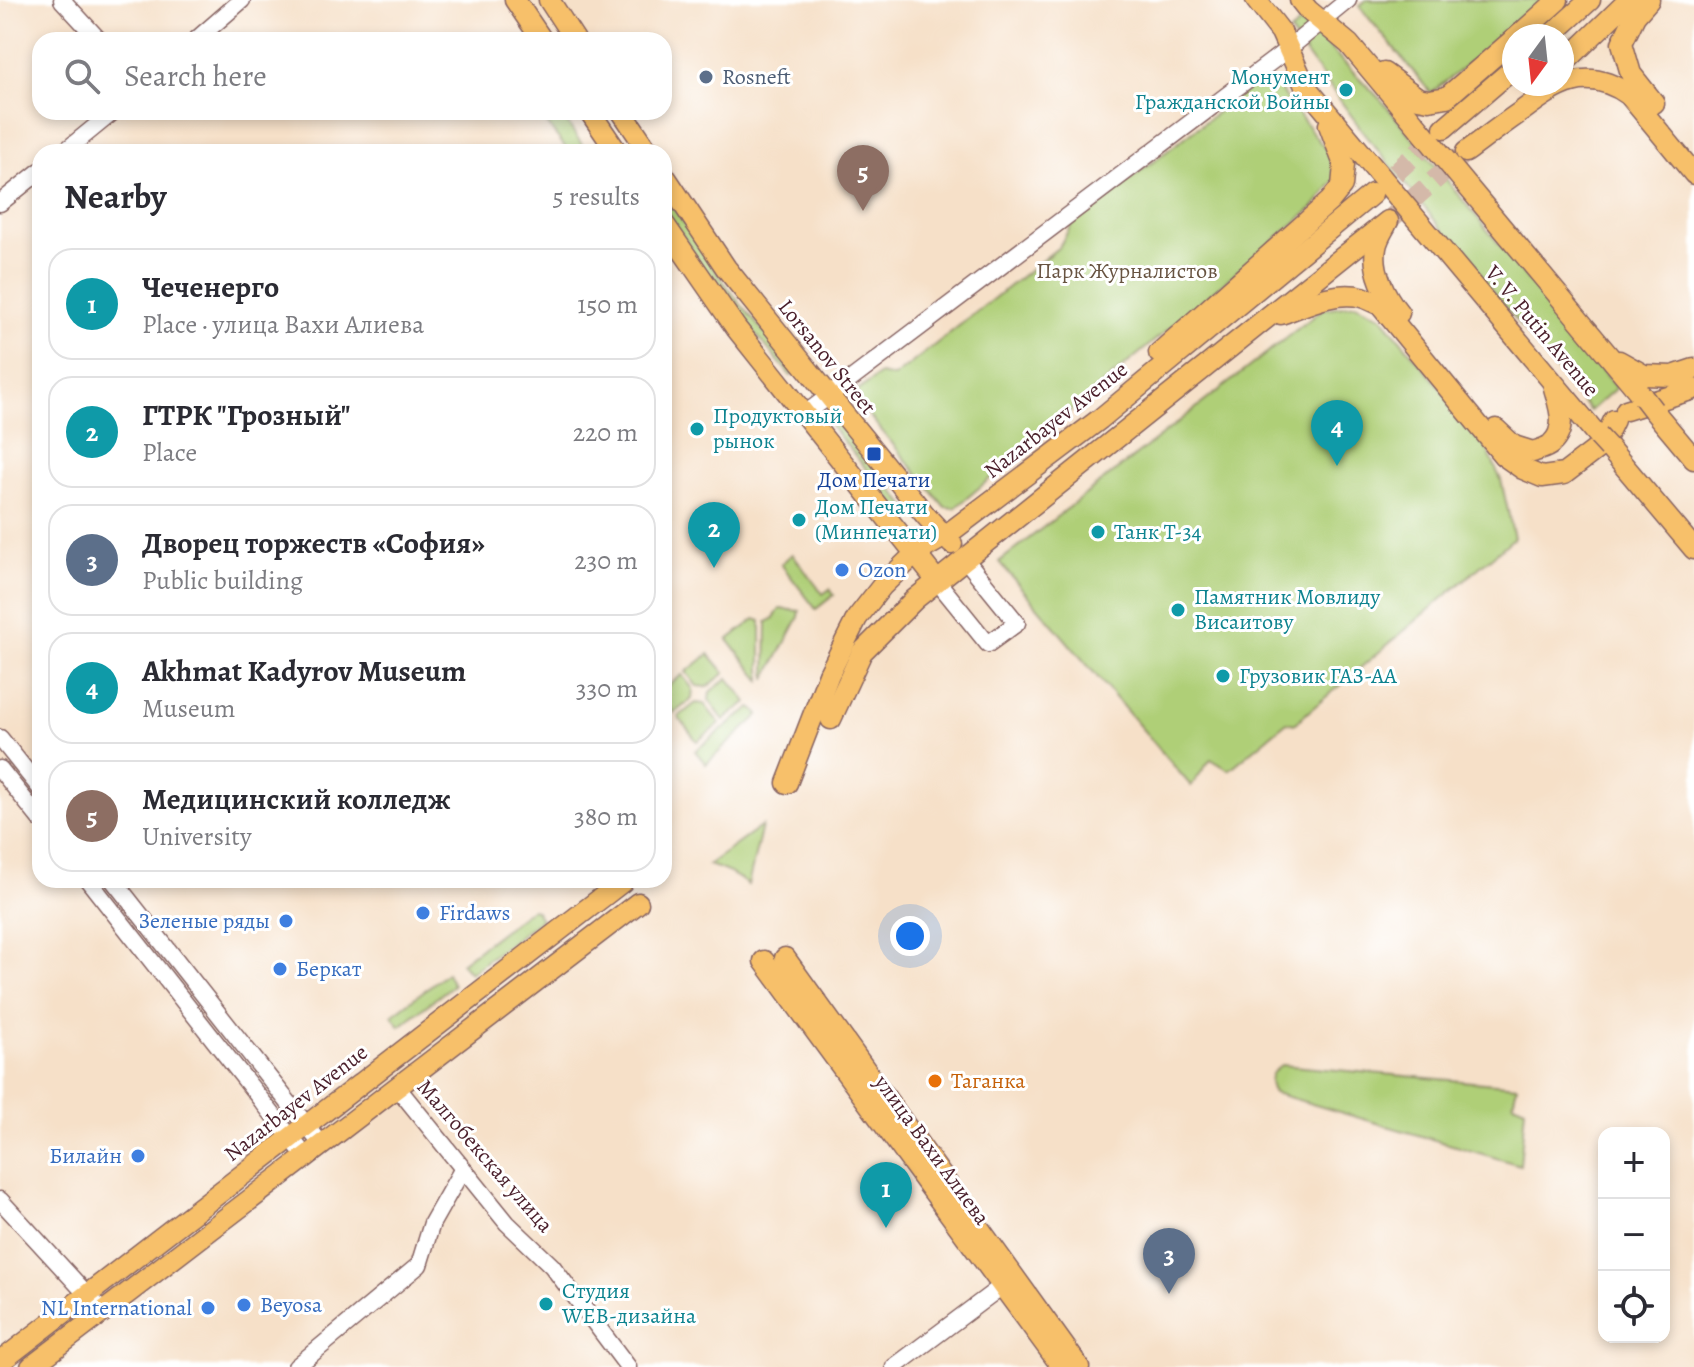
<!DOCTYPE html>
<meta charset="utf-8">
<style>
body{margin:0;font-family:Alegreya,serif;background:#f7f7f7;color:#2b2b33}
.controls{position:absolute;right:24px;bottom:24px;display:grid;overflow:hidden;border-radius:16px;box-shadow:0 4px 12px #0003}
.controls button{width:72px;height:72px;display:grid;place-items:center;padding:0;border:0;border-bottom:2px solid #e1e1e2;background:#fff;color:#2b2b33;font:40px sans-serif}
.compass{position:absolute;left:1502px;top:24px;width:72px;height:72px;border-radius:50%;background:#fff;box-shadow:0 4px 12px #0003;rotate:195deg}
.you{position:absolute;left:910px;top:936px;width:28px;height:28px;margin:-20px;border:6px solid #fff;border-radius:50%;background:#1a73e8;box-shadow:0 0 0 12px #1a73e833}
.badge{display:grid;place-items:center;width:52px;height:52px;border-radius:50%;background:#d93025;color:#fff;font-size:26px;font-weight:700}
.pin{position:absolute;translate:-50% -66px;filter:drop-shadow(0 2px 4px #0008)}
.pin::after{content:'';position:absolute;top:42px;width:28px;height:24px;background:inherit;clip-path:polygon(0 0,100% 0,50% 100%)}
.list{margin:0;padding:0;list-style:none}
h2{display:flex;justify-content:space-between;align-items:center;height:104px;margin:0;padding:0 32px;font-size:34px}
h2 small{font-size:26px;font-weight:400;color:#7c7c81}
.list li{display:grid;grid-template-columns:52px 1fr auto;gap:24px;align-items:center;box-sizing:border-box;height:112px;margin:0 16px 16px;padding:0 16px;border:2px solid #e1e1e2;border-radius:24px}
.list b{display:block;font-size:30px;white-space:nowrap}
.list p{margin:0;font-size:26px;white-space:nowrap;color:#7c7c81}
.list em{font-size:26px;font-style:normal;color:#7c7c81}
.icon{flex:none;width:44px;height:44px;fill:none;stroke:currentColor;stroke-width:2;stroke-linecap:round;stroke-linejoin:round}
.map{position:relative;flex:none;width:1694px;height:1367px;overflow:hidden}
.search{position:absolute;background:#fff;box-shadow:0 4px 12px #0003;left:32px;top:32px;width:640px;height:88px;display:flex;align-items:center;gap:20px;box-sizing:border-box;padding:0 28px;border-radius:24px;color:#7c7c81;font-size:30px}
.panel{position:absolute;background:#fff;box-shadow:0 4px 12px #0003;left:32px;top:144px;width:640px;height:744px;border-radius:24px}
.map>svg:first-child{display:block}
.green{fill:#afcf77;stroke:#7c7751;stroke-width:2}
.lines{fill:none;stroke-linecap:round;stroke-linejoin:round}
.major-tunnel{stroke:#d4b9a9;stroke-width:20;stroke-dasharray:20 10;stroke-linecap:butt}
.minor-casing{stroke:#866362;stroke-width:19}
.major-casing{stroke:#866362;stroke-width:23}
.minor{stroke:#fff;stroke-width:16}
.major{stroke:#f7c06b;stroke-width:20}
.major-bridge-casing{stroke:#866362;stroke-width:23;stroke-linecap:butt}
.major-bridge{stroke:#f7c06b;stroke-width:20}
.service-dot{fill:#5c6f8a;stroke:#fff;stroke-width:3}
.culture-dot{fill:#0f9aa8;stroke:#fff;stroke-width:3}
.transit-dot{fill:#1a4fb4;stroke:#fff;stroke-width:3}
.shop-dot{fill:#3f7fe0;stroke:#fff;stroke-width:3}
.food-dot{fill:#e8710a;stroke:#fff;stroke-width:3}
.labels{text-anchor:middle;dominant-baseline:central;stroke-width:6;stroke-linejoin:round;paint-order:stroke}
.service-label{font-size:22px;fill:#4e5e75;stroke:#fff;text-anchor:start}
.culture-label{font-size:22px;fill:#0d838f;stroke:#fff;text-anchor:start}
.park-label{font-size:22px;fill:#685442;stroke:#fff}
.street-label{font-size:22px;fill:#4a1f2b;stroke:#fff}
.transit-label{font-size:22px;fill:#164399;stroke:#fff}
.shop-label{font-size:22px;fill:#366cbe;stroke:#fff;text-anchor:start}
.food-label{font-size:22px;fill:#c56008;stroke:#fff;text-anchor:start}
</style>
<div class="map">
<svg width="1694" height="1367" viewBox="0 0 1694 1367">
<rect width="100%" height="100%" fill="#fff"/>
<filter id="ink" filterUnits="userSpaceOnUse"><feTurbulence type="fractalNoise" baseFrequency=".0125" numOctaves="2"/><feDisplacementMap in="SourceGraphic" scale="16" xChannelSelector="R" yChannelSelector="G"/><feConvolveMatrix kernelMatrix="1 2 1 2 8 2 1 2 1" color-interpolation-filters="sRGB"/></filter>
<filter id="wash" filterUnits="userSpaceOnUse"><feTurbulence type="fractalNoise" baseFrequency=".006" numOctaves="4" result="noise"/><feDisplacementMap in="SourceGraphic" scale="32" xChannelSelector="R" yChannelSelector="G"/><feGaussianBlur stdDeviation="1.8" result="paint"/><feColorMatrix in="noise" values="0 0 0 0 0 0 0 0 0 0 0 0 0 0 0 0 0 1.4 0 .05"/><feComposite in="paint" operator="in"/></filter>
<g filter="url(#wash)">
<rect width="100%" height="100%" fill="#f6e0c8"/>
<g class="green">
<path d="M1366,0h182l-117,93 -72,-87z"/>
<path d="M1303,21l81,82 232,285 -26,23 -223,-274 -77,-105z"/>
<path d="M1268,78l6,4 68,89 -28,36 -359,301 -10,-1 -93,-112 28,-21 14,3 165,-130 13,-23 189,-145z"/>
<path d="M538,112h22l27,40h-18z"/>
<path d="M664,193l46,70 32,43 55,65 -6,5 -55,-65 -33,-44 -39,-60z"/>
<path d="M1356,304l25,12 101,122 19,42 13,58 -220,186 -7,-2 -58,48 -18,-11 -20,27 -192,-224 324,-253z"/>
<path d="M837,421l73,90v3l-6,1 -73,-89 1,-3z"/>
<path d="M792,554l31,40 7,-5 4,6 -18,14 -35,-45z"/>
<path d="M780,609l20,2 -1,6 -33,62 1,-57 6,-3z"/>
<path d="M755,619l6,2v60l-33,-41z"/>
<path d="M709,654l16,19 -18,14 -10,-1 -11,-14z"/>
<path d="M682,675l11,14 -1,10 -18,14 -10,-13v-11z"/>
<path d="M728,678l19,24 -23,18 -15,-20 1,-8z"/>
<path d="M696,703l8,1 16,20 -23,17 -19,-24z"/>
<path d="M751,707l8,8 -53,49 -11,-13z"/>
<path d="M762,826l-14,59c-12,-10 -24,-16 -40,-20z"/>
<path d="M531,909l4,1 6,9 -71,54 -9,-10z"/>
<path d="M447,973l6,12 -53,41 -8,-11z"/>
<path d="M1281,1065l236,21 -4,17 12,5 -5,57 -246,-72c-7,-11 -4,-21 7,-28z"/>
</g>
</g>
<g filter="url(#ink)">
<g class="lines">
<g class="major-tunnel">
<path d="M1373,193l68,-62"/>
<path d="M1388,221l75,-66"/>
</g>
<g class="minor-casing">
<g id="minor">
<path d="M62,0l37,40"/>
<path d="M196,40l46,-40"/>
<path d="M64,152l49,-40"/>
<path d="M0,203l40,-32"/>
<path d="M805,414l483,-365 60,-49"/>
<path d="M937,581l51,63 29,-21 -52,-64"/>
<path d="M0,738l40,50"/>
<path d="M0,769l40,50"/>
<path d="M88,880l218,277"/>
<path d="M113,880l209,265"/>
<path d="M397,1087l110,136 45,43 76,101"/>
<path d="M0,1200l103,112"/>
<path d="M296,1367l123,-102 13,-42 30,-53"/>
<path d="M894,1367l116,-87"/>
</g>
</g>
<g class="major-casing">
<g id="major">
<path d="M515,0l27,40"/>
<path d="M549,0l26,40"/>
<path d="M1256,0l25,32 24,54 293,350"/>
<path d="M1300,0l8,10 41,34 294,353"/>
<path d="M1649,0l-14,16 -13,27 9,31 23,29"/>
<path d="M1518,36l40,-36"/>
<path d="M1550,36l40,-36"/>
<path d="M1562,65l67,-65"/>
<path d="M1384,73l34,25 11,2 18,-3 67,-58"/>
<path d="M590,112l27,40"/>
<path d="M622,112l27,40"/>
<path d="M1444,128l70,-60"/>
<path d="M1466,152c19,-14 37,-28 56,-41 36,-27 65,-46 107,-16l65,79"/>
<path d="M664,175l62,93 200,248 26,28"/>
<path d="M664,224l72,104 201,253"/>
<path d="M1386,225c-4,7 -9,15 -10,23 -4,22 9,48 23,65"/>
<path d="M1281,314c24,-9 55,-24 81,-17 6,2 12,5 18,8l123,150 20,14 19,8 22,-3 38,-29 12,-25"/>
<path d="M1159,353l171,-152 12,-15 2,-21 -15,-40"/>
<path d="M1619,361l25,14 29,1 21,-7"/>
<path d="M1626,410l68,-21"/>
<path d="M1653,410l41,49"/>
<path d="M1496,429l18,17 19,6c5,-2 14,-4 18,-8 17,-15 8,-38 3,-56"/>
<path d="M1609,448l85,101"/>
<path d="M831,719l31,-67 53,-53 473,-378"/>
<path d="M787,783l42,-109 28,-56 25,-32 34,-33 29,-17 155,-117 272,-225"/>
<path d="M785,958l294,409"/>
<path d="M764,961l298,406"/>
<path d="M0,1362l622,-480"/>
<path d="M31,1367l607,-464"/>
</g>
</g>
<use href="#minor" class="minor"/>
<use href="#major" class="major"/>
<g class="major-bridge-casing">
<g id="major-bridge">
<path d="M1643,397l10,13"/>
<path d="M1598,436l11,12"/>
</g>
</g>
<use href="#major-bridge" class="major-bridge"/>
</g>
</g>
<circle class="service-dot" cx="706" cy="77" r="8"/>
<g class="culture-dot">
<circle cx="1346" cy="90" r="8"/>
<circle cx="697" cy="429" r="8"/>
<circle cx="799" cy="520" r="8"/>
<circle cx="1098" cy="532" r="8"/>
<circle cx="1178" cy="610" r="8"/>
<circle cx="1223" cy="676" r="8"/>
<circle cx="546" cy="1304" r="8"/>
</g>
<rect class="transit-dot" x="866" y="446" width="16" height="16" rx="4"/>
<g class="shop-dot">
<circle cx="842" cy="570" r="8"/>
<circle cx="423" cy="913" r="8"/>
<circle cx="286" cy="921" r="8"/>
<circle cx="280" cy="969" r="8"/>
<circle cx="138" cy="1156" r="8"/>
<circle cx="244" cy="1305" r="8"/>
<circle cx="208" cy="1308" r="8"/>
</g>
<circle class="food-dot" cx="935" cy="1081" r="8"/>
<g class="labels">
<g class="service-label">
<text x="722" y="77">Rosneft</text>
</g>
<g class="culture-label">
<text x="1330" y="77" text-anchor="end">Монумент<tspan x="1330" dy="25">Гражданской Войны</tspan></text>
<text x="713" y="416">Продуктовый<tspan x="713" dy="25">рынок</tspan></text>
<text x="815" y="507">Дом Печати<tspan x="815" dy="25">(Минпечати)</tspan></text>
<text x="1114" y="532">Танк Т-34</text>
<text x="1194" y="597">Памятник Мовлиду<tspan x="1194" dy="25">Висаитову</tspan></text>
<text x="1239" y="676">Грузовик ГАЗ-АА</text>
<text x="562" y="1291">Студия<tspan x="562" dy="25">WEB-дизайна</tspan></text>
</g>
<g class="park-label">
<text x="1127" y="271">Парк Журналистов</text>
</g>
<g class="street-label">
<text transform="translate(1542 331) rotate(50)">V. V. Putin Avenue</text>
<text transform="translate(827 357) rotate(51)">Lorsanov Street</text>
<text transform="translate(1056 420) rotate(-38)">Nazarbayev Avenue</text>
<text transform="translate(296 1103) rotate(-38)">Nazarbayev Avenue</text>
<text transform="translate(932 1150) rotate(54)">улица Вахи Алиева</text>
<text transform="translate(485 1156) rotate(49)">Малгобекская улица</text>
</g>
<g class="transit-label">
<text x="874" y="480">Дом Печати</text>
</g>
<g class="shop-label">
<text x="858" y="570">Ozon</text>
<text x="439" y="913">Firdaws</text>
<text x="270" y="921" text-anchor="end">Зеленые ряды</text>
<text x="296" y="969">Беркат</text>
<text x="122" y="1156" text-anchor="end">Билайн</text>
<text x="260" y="1305">Beyosa</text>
<text x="192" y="1308" text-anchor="end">NL International</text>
</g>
<g class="food-label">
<text x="951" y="1081">Таганка</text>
</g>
</g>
</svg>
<div class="controls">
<button>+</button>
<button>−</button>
<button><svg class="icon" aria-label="locate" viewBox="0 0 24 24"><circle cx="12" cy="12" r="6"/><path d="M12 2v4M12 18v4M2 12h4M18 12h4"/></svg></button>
</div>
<svg class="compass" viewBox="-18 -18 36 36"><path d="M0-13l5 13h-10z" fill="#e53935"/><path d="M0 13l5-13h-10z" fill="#7c7c81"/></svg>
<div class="you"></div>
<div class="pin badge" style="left:886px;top:1228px;background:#0f9aa8">1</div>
<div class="pin badge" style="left:714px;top:568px;background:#0f9aa8">2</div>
<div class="pin badge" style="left:1169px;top:1294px;background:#5c6f8a">3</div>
<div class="pin badge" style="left:1337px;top:466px;background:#0f9aa8">4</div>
<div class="pin badge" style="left:863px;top:211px;background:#8d6e63">5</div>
<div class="search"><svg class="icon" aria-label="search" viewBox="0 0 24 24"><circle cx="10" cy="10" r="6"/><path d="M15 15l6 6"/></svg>Search here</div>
<section class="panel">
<h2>Nearby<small>5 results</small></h2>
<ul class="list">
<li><span class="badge" style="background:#0f9aa8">1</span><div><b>Чеченерго</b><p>Place · улица Вахи Алиева</p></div><em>150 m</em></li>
<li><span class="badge" style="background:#0f9aa8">2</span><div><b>ГТРК &quot;Грозный&quot;</b><p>Place</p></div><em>220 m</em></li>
<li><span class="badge" style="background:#5c6f8a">3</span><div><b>Дворец торжеств «София»</b><p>Public building</p></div><em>230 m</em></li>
<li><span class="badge" style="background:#0f9aa8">4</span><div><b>Akhmat Kadyrov Museum</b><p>Museum</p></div><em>330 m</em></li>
<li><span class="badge" style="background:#8d6e63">5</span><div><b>Медицинский колледж</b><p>University</p></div><em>380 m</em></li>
</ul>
</section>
</div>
